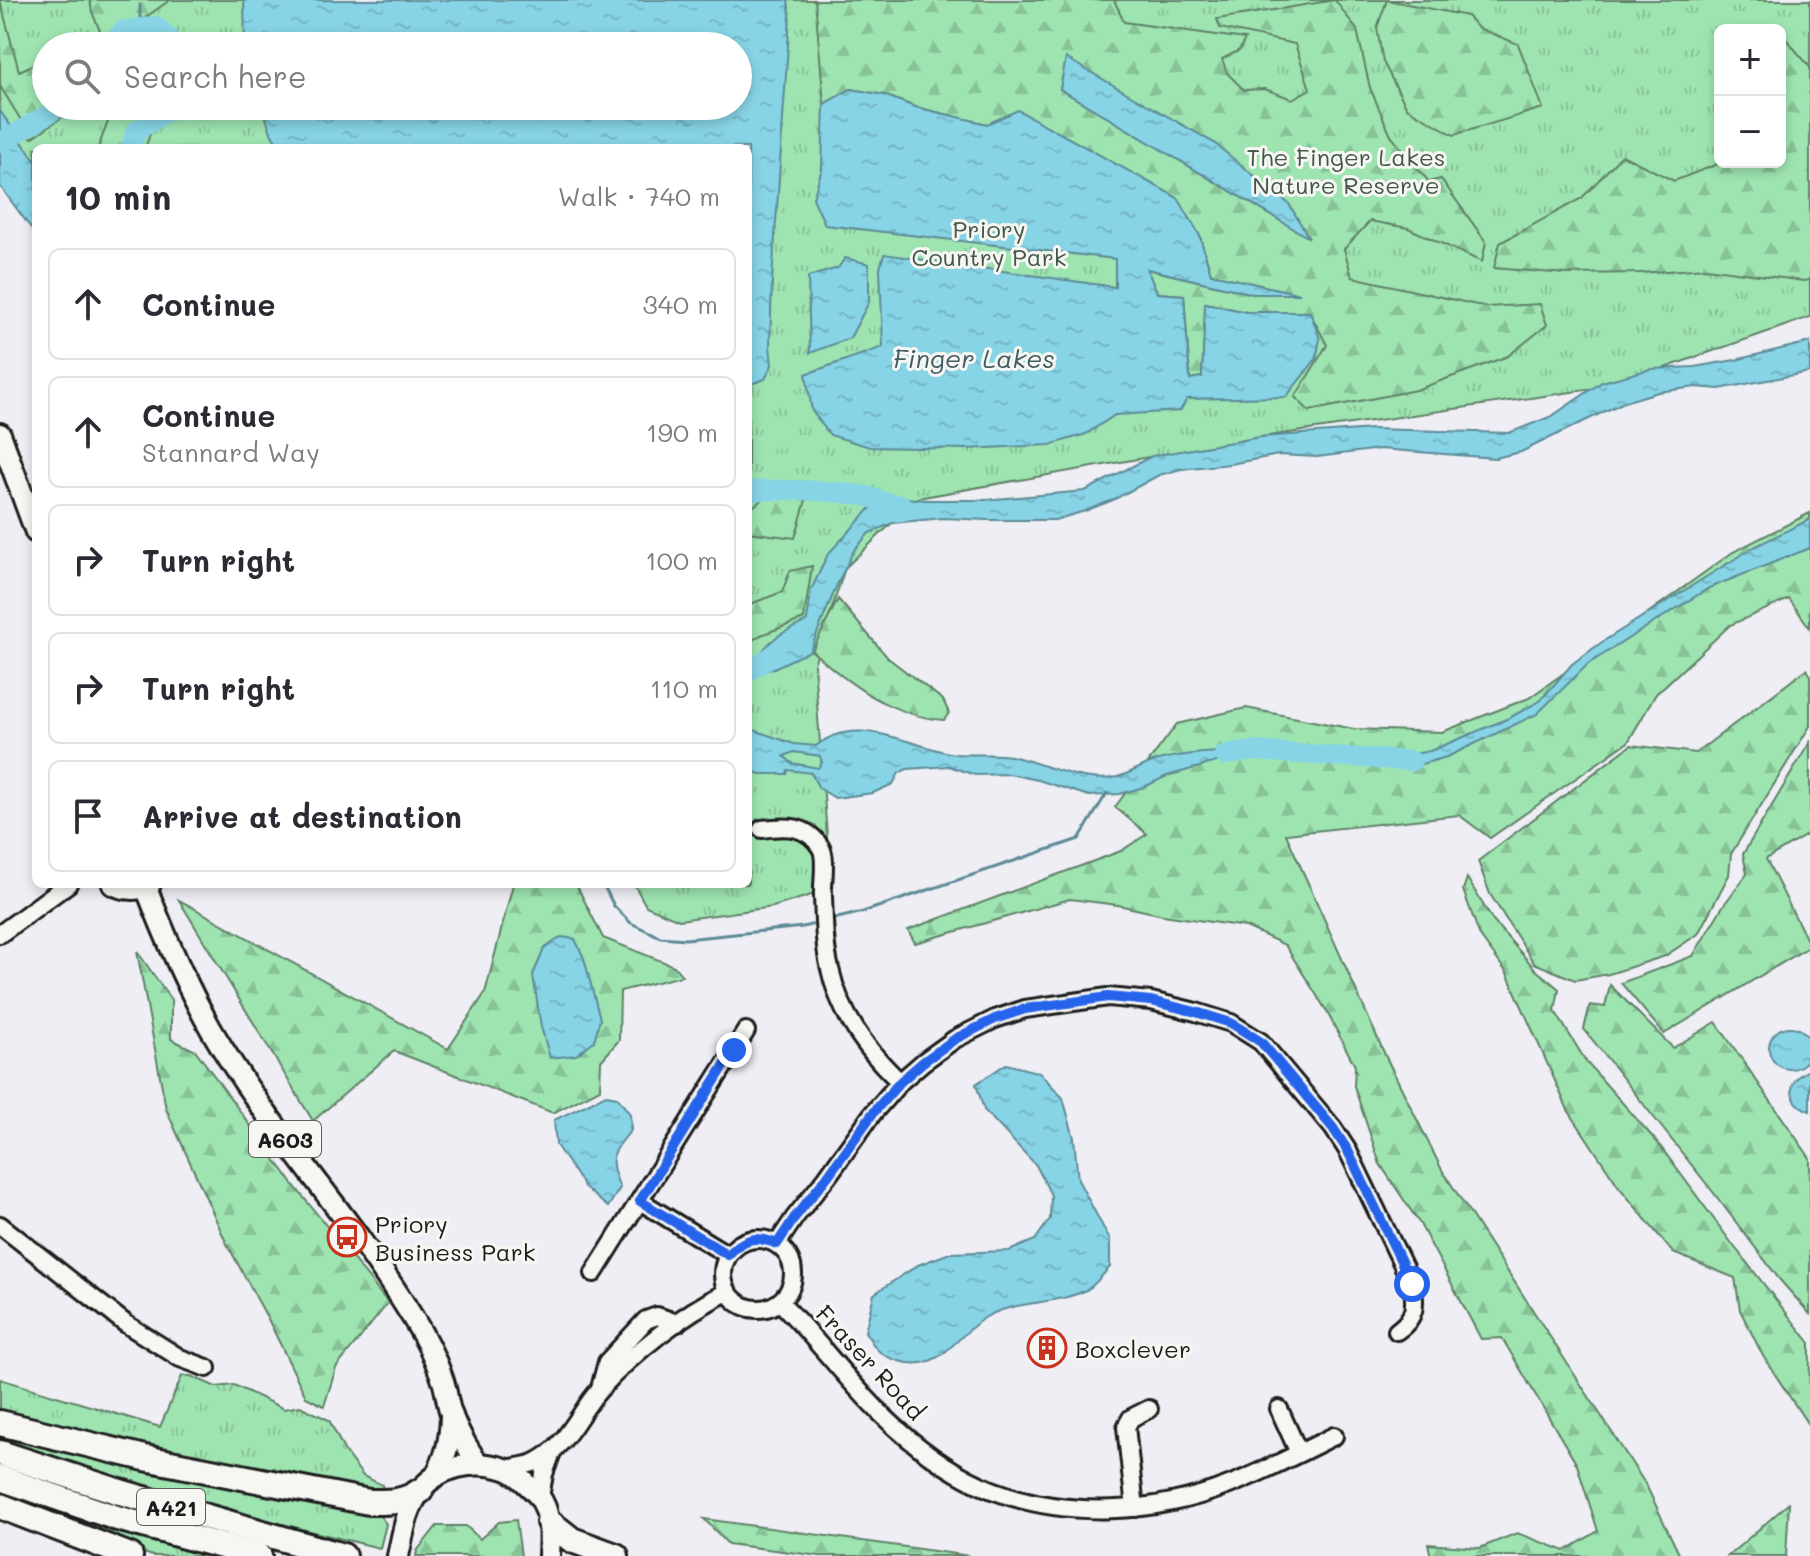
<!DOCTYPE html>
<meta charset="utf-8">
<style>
body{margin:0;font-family:Mali,sans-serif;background:#f2f2f3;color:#2b2b33}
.controls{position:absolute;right:24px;top:24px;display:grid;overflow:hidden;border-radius:12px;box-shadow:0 4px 12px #0003}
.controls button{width:72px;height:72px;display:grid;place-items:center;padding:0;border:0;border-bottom:2px solid #e1e1e2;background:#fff;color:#2b2b33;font:40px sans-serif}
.stop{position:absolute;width:24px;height:24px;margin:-18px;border:6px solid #2563eb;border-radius:50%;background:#fff}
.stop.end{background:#2563eb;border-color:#fff;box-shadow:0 2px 8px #0008}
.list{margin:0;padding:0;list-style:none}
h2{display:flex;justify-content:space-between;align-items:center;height:104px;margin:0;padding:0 32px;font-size:34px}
h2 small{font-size:26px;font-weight:400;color:#7c7c81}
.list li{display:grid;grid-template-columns:52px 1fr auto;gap:24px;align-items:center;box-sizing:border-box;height:112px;margin:0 16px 16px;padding:0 16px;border:2px solid #e1e1e2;border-radius:12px}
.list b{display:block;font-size:30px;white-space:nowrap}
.list p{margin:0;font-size:26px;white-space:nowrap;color:#7c7c81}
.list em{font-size:26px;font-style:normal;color:#7c7c81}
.icon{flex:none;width:44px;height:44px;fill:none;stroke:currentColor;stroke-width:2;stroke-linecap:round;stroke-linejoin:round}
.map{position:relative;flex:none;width:1810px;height:1556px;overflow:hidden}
.search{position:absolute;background:#fff;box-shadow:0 4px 12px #0003;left:32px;top:32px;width:720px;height:88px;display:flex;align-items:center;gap:20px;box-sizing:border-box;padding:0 28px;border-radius:44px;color:#7c7c81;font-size:30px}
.panel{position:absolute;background:#fff;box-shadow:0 4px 12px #0003;left:32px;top:144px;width:720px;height:744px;border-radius:12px}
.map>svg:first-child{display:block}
.grass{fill:url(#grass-tufts);stroke:#5d8066;stroke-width:2;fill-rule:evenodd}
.forest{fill:url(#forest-firs);stroke:#5d8066;stroke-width:2;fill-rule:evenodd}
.water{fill:url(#water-ripples);stroke:#5c8a95;stroke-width:2;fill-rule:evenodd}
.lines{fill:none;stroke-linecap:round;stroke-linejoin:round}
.stream{stroke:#5c8a95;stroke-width:3}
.river{stroke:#87d4e6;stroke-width:20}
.minor-casing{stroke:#1c1c1c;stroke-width:22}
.major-casing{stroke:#1c1c1c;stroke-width:26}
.highway-casing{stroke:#1c1c1c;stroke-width:30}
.minor{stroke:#f6f6f2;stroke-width:16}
.major{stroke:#f6f6f2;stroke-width:20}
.highway{stroke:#f6f6f2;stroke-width:24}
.route{stroke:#2563eb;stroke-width:10}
.labels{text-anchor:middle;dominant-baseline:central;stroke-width:6;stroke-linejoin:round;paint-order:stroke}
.shield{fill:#f6f6f2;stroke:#5d5d5c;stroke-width:2}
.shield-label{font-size:22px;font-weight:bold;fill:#1c1c1c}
.park-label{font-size:24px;fill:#435849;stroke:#f6f6f2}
.poi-label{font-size:24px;fill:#1c1c1c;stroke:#f6f6f2;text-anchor:start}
.street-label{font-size:24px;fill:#1c1c1c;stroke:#f6f6f2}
.water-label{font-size:26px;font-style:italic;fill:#415c63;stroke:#f6f6f2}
</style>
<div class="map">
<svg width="1810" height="1556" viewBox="0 0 1810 1556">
<defs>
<pattern id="grass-tufts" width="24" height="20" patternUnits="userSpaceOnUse" patternTransform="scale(2)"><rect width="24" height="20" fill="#9ee4b1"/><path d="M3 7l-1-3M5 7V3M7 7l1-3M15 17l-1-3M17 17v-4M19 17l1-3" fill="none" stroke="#88c398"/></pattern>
<pattern id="forest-firs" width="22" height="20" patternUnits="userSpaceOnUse" patternTransform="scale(2)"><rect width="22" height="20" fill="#9ee4b1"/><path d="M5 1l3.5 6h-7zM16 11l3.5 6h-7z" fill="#88c398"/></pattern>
<pattern id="water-ripples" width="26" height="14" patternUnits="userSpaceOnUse" patternTransform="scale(2)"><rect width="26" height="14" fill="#87d4e6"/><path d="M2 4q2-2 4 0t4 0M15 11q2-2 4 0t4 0" fill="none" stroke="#74b5c5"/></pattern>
</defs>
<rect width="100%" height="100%" fill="#efeef5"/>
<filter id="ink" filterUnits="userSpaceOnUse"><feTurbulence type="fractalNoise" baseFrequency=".0125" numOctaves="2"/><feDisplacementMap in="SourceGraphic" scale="16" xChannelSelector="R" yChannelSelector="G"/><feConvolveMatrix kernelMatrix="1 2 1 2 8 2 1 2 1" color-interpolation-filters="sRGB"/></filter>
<g filter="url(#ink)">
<g class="grass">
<path d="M0,0h1810v317l-197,69 -352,51 -343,61 -73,70 -31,96 17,225 -58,18 -94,13 -33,-14 -12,-22h114v-736h-712v14l-36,-51zM1720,30h60v132h-60zM46,46h692v60h-692z"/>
<path d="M182,1376h9l25,11 18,-2 50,24 16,-3 29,14 16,32 18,24 19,9 1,8 -20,2 -363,-81v-35l160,48z"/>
<path d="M0,1428l170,45 174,37 34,3 8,11 -6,24 -116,-28 -141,-39 -123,-41z"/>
<path d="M0,1481l240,75h-88l-152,-59z"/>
</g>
<g class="forest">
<path d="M0,0l19,71 27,-12v47h32l-46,32 -32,-52z"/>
<path d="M90,0h80l-64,45 -14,-33z"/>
<path d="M815,0h299l10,22 121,17 -5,11 -18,9 5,14 17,17 21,-1 27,10 18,-10 -15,-45 -75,-16 -3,-9 118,-19 22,30 13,58 21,48 38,46 12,-3 45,63 -4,20 -74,-34 -38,-7 -26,28 8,28 134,30 54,-3 7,21 -39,31 -92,34 -107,21 -14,-14 32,-52 -17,-32 -64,-1 -40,-9 -4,74 -12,2 -6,-84 -27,-2 -11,-24 108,25 41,-1 -84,-19 -12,-40 -212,-110 -72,-17 -31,-12 -33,-6 -27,15zM1066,59l148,84 94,94 -248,-148z"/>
<path d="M1387,0l80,16 11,12 40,16 25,64 -89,27 -47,-27 -24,-46 -6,-34z"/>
<path d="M1780,32l30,35v213l-6,1 -98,-13 -66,5 -74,1 -72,-6 6,-25 82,-45 40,-43 52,26 49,-19h57z"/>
<path d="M114,106h40l5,3 -14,39h-47z"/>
<path d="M771,492l35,8 -11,38 -47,-6v-27l6,1z"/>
<path d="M1810,513v115l-21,-29 -59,26 -74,69 -28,48 -138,96 -31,-23 -173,19 100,223 56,113 204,315 34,71h-249l-3,-12 52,4 37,-15 48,18 33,-20 -21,-66 -75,-127 -21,1 -61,-115 -40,-60 -26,-78 1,-20 -29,-56 -41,-65 -39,-18 -83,-12 -45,-10 -48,-6 -155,44 -7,-13 213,-79 26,-17 -32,-27 62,-83 69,-16 108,21 88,3 87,-34 204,-146z"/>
<path d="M812,566l-8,53 -43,16 -13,8v-38l34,-13 8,-21z"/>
<path d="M838,599l50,59 55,42 6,13 -5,7c-52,-4 -94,-35 -132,-69z"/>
<path d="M1807,669l3,6v51l-79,128 -2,21 -31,59 -33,22 -56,18 -34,6 -41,-17 -44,-69 -12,-33 153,-116 65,8z"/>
<path d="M1810,742v91l-44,26 44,87 -146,88 -43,-51 72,-27 30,-50 24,-32 -4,-20z"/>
<path d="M1467,878l26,43 43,49 23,19 -4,22 32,52 70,79 76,103 77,98 -1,83 -46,-70 -23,-46 -5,-32 -62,-25 -54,-66 -51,-77 -61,-137 -27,-37 -17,-46z"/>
<path d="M513,884h63l27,54 71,28 8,10 -62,15 -1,49 -18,21 -1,28 -47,24 -159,-62 -81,70 -134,-221 269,149 37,-56z"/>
<path d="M137,951l34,49v39l25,12 97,133 95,119 -52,65 -12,38 -18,-9 -37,-76 -43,-79 -60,-133z"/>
<path d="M1610,985l63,63 43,-26 94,136v156l-30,-34 -67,-88 -129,-163 6,-24 15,2z"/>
<path d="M1789,1503l-3,53h-58z"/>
<path d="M704,1519l266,37h-150l-92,-12z"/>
<path d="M516,1520l5,36h-105l1,-5 20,-25h29l14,13 19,-17z"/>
</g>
<g class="water">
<path d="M244,0h544l2,15 -18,266 -2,65 2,19 -7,14 -17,6v-237h-468l-8,-13 -10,-29h476v-60h-493z"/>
<path d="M1066,58l148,85 75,61 20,34 -249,-149z"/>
<path d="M851,89l33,6 31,12 72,17 31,-14 160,88 21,36 12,40 89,20h-46l-107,-25 10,24 27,2 6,84 12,-2 3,-74 41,9h64l10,27 -4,20 -30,38 -99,2 -7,12 -65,4 -29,19 -36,11 -83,4 -97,-2 -40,-12 -18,-24 -6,-37 77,-27 -3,-79 4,-14 231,33v-28l-290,-34 -12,-27 9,-29 2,-65z"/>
<path d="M0,111l36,51v73l-36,-49z"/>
<path d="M845,258l24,6v38l-19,36 -40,15 -2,-76 30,-9z"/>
<path d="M1810,342v30l-91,17 -23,-2 -38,5 -34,10 -103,50 -26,6 -115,-9 -63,8 -38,-2 -49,9 -49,5 -22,6 -46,25 -28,11 -30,9h-69l-43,-2 -50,5 -24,10 -15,17 -18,37 -26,64 -38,18 -14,2 -4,-6c13,-26 27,-32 53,-44l4,-31 17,-36 54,-58 46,4h56l101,-9 67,-35 109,-19 111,-8 137,4 43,-17 50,-34 49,-13 43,-2 41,-7z"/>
<path d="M1810,519v29l-101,40 -121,76 -51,50 -90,43 -40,11 -36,-3 -37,-8 52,2 44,-8 79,-33 31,-17 32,-37 30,-22 152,-95z"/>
<path d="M748,728l46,16 22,2c39,-33 91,-1 134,7 19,4 41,-1 61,3 32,7 69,27 102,22 15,-2 30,-14 45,-18 32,-8 66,-9 98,-9l-89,25 -23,11 -24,7 -31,2 -51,-16 -29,-6 -34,1 -26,-9 -42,3 -8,4 -6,11 -20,9 -38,5 -16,-10 -8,-15 -23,-3 -1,4h-27l-12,-4zM794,752l26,4 2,7 -4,5 -26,-5 -8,-7z"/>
<path d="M561,937l14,2 9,19 16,61 -6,22 -18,14 -26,3 -9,-31 -8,-52 11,-26z"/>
<circle cx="1790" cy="1048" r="21"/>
<path d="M1006,1064l34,9 23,25 11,40 4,42 32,60v27c-7,7 -14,17 -22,22 -32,17 -70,10 -102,28 -22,12 -39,43 -65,46 -12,2 -31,-3 -41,-11 -6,-4 -10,-14 -15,-20l9,-38 44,-29 32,-12 59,-2 26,-11 15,-21 1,-24 -15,-30 -52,-55 -8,-26z"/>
<path d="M1810,1070v41c-24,-8 -24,-33 0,-41z"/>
<path d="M606,1095l11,2 13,17 1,16c-21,26 -23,27 -11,58l-12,19 -23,-19 -29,-43 -2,-25z"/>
</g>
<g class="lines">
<g class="stream">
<path d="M140,29v-24"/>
<path d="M603,884l11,22 17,17 29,14 26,2 117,-12 15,-4"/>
<path d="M829,920l34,-8 216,-73 28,-46"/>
</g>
<g class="river">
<path d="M111,46l11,-15 34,-5 21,20"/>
<path d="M2,142l48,-29 9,-7"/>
<path d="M131,148l4,-16 41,-26"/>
<path d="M748,491c37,-2 75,-1 112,4 14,2 28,10 42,10"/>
<path d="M748,672l28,-19"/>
<path d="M1224,755l30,-4 158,10"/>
</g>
<g class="minor-casing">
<g id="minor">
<path d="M762,829c23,-3 45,-5 59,19 6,10 1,35 2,48 1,24 1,50 7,73 10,46 37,82 70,113"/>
<path d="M0,934l68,-50"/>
<path d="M640,1201l88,54"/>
<path d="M0,1225l126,99 54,34 27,10"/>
<circle cx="758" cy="1274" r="35"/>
<path d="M777,1244l18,-27 32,-40 46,-64 27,-31 23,-20 32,-23 40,-20 30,-10 83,-12 43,4 45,11 35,11 30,19 72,86 15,23 64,133c4,21 4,34 -15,47"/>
<path d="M594,1273l152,-242"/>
<path d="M780,1302c40,40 73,87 115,125 28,25 61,49 97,63 75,29 163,24 237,-5 36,-14 71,-32 105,-49"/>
<path d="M600,1388l7,-26 39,-42 11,-4 20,7"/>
<path d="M1279,1409l20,44"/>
<path d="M506,1469c9,-2 21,-3 30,-7 30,-14 43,-50 64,-73 34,-37 82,-75 127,-97"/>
<path d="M540,1497l4,-23 8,-22"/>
<path d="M1135,1508l-9,-81 5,-9 18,-9"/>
</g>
</g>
<g class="major-casing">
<g id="major">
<path d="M0,434l36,98"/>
<path d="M113,884c11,6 26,7 37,0"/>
<path d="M146,887c19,49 39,97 66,144 57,98 136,182 196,279 14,22 27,46 35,71 4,11 4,24 9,35 6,17 16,33 26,48"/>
<path d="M435,1477c12,-22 15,-36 16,-61"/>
<path d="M398,1556c5,-22 8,-46 22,-65 18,-25 56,-32 85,-22 10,3 18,11 25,18 4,4 9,8 12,14 9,16 8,37 7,55"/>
</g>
</g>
<g class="highway-casing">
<g id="highway">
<path d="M0,1423l145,35 224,44c19,0 35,1 51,-11"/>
<path d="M0,1453l120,39 223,64"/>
<path d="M0,1478l117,40 142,38"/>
<path d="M0,1506l130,50"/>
<path d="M549,1522l23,18 44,16"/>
</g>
</g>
<use href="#minor" class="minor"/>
<use href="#major" class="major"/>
<use href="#highway" class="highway"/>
</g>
</g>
<g class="lines" filter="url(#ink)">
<path class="route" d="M734,1050l-94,151 88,54c16,-17 27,-20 49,-11l18,-27 32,-40 46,-64 27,-31 23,-20 32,-23 40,-20 30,-10 83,-12 43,4 45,11 35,11 30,19 72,86 15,23 64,133"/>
</g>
<defs>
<g id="bus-ring" transform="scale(2)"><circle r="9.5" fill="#f6f6f2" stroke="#c8321e" stroke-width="1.5"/><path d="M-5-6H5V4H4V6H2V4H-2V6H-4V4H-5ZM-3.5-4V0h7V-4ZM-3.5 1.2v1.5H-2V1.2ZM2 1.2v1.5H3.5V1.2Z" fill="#c8321e"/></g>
<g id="building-ring" transform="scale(2)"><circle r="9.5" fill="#f6f6f2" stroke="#c8321e" stroke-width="1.5"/><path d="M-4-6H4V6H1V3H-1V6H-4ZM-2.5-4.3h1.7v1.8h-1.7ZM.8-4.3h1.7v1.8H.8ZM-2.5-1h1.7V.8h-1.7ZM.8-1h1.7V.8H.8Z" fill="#c8321e"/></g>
</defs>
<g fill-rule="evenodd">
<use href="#bus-ring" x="347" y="1237"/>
<use href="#building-ring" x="1047" y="1348"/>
</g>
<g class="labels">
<g class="shield">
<rect x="249" y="1121" width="72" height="36" rx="6"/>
<rect x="137" y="1489" width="68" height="36" rx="6"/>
</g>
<g class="shield-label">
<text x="285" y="1139">A603</text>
<text x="171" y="1507">A421</text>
</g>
<g class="park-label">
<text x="1346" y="156">The Finger Lakes<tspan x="1346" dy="28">Nature Reserve</tspan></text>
<text x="989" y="228">Priory<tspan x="989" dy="28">Country Park</tspan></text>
</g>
<g class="poi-label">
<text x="375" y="1223">Priory<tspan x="375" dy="28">Business Park</tspan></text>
<text x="1075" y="1348">Boxclever</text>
</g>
<g class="street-label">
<text transform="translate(871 1362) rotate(47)">Fraser Road</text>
</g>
<g class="water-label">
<text x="974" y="358">Finger Lakes</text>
</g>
</g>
</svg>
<div class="controls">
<button>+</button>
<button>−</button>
</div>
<div class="stop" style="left:1412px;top:1284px"></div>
<div class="stop end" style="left:734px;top:1050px"></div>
<div class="search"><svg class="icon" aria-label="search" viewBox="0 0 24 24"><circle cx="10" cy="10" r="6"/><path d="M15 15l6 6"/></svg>Search here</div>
<section class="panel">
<h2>10 min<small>Walk · 740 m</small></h2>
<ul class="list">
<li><svg class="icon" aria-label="ahead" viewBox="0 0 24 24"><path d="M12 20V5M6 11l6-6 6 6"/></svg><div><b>Continue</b></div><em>340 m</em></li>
<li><svg class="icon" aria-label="ahead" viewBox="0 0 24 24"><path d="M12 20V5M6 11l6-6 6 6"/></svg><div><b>Continue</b><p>Stannard Way</p></div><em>190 m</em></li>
<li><svg class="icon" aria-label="right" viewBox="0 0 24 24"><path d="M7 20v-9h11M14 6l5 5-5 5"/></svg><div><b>Turn right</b></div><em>100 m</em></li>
<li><svg class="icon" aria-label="right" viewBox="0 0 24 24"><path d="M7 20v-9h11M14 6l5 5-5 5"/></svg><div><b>Turn right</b></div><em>110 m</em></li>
<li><svg class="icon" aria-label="arrive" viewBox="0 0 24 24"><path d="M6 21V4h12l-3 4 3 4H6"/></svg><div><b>Arrive at destination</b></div></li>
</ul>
</section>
</div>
